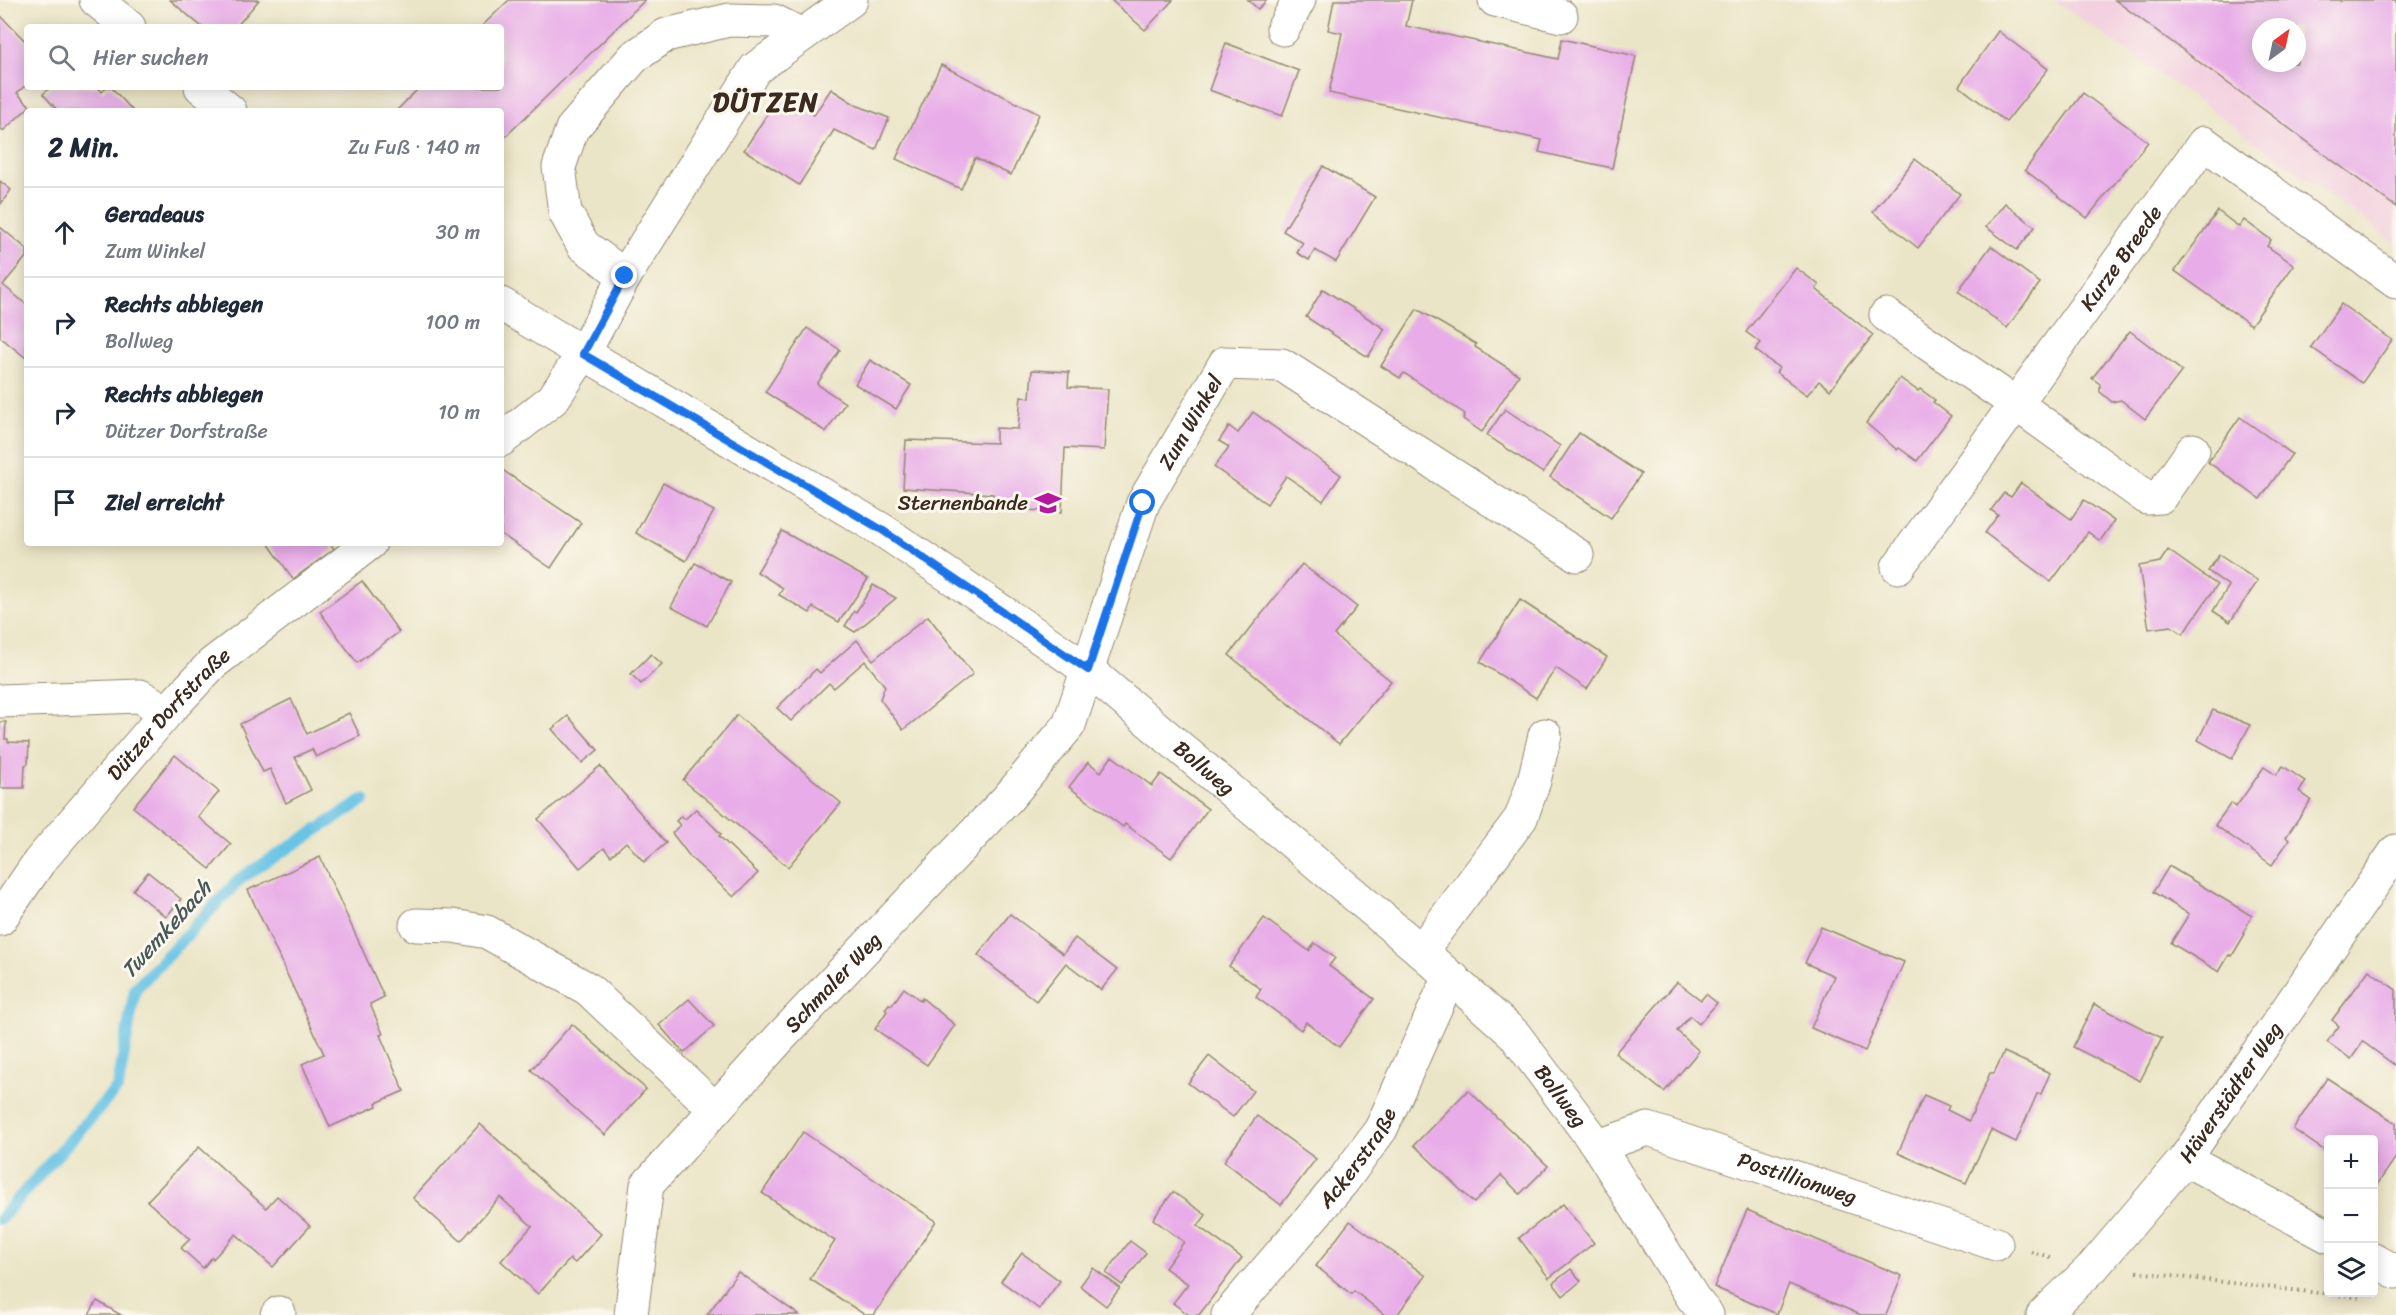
<!DOCTYPE html>
<html lang="de">
<meta charset="utf-8">
<style>
body{margin:0;font-family:Sriracha,sans-serif;background:#f6f6f7;color:#1f2937}
.controls{position:absolute;right:18px;bottom:18px;display:grid;overflow:hidden;border-radius:6px;box-shadow:0 3px 15px #0003}
.controls button{width:54px;height:54px;display:grid;place-items:center;padding:0;border:0;border-bottom:2px solid #e0e1e3;background:#fff;color:#1f2937;font:30px sans-serif}
.compass{position:absolute;left:2252px;top:18px;width:54px;height:54px;border-radius:50%;background:#fff;box-shadow:0 3px 15px #0003;rotate:33deg}
.stop{position:absolute;width:18px;height:18px;margin:-14px;border:4px solid #1a73e8;border-radius:50%;background:#fff}
.stop.end{background:#1a73e8;border-color:#fff;box-shadow:0 2px 6px #0008}
.list{margin:0;padding:0;list-style:none}
h2{display:flex;justify-content:space-between;align-items:center;height:78px;margin:0;padding:0 24px;font-size:26px}
h2 small{font-size:20px;font-weight:400;color:#747a83}
.list li{display:grid;grid-template-columns:39px 1fr auto;gap:18px;align-items:center;box-sizing:border-box;height:90px;padding:0 24px;border-top:2px solid #e0e1e3}
.list b{display:block;font-size:22px;white-space:nowrap}
.list p{margin:0;font-size:20px;white-space:nowrap;color:#747a83}
.list em{font-size:20px;font-style:normal;color:#747a83}
.icon{flex:none;width:33px;height:33px;fill:none;stroke:currentColor;stroke-width:2;stroke-linecap:round;stroke-linejoin:round}
.map{position:relative;flex:none;width:2396px;height:1315px;overflow:hidden}
.search{position:absolute;background:#fff;box-shadow:0 3px 15px #0003;left:24px;top:24px;width:480px;height:66px;display:flex;align-items:center;gap:15px;box-sizing:border-box;padding:0 21px;border-radius:6px;color:#747a83;font-size:22px}
.panel{position:absolute;background:#fff;box-shadow:0 3px 15px #0003;left:24px;top:108px;width:480px;height:438px;border-radius:6px}
.map>svg:first-child{display:block}
.built{fill:#f3cfdf;fill-rule:evenodd}
.lines{fill:none;stroke-linecap:round;stroke-linejoin:round}
.stream{stroke:#67c3e5;stroke-width:12}
.building{fill:#e8ace8;fill-rule:evenodd}
.minor-casing{stroke:#938872;stroke-width:35}
.path{stroke:#938872;stroke-width:4;stroke-dasharray:1.5 4.5;stroke-linecap:butt}
.minor{stroke:#fff;stroke-width:33}
.route{stroke:#1a73e8;stroke-width:8}
.labels{text-anchor:middle;dominant-baseline:central;stroke-width:6;stroke-linejoin:round;paint-order:stroke}
.street-label{font-size:21px;fill:#3b2a1e;stroke:#fbf7ec}
.poi-label{font-size:21px;fill:#3b2a1e;stroke:#fbf7ec;text-anchor:end}
.water-label{font-size:22px;font-style:italic;fill:#48585a;stroke:#fbf7ec}
.district-label{font-size:27px;font-weight:bold;letter-spacing:1.5px;fill:#3b2a1e;stroke:#fbf7ec}
</style>
<div class="map">
<svg width="2396" height="1315" viewBox="0 0 2396 1315">
<rect width="100%" height="100%" fill="#fbf7ec"/>
<filter id="ink" filterUnits="userSpaceOnUse"><feTurbulence type="fractalNoise" baseFrequency=".0167" numOctaves="2"/><feDisplacementMap in="SourceGraphic" scale="12" xChannelSelector="R" yChannelSelector="G"/><feConvolveMatrix kernelMatrix="1 2 1 2 8 2 1 2 1" color-interpolation-filters="sRGB"/></filter>
<filter id="wash" filterUnits="userSpaceOnUse"><feTurbulence type="fractalNoise" baseFrequency=".008" numOctaves="4" result="noise"/><feDisplacementMap in="SourceGraphic" scale="24" xChannelSelector="R" yChannelSelector="G"/><feGaussianBlur stdDeviation="1.35" result="paint"/><feColorMatrix in="noise" values="0 0 0 0 0 0 0 0 0 0 0 0 0 0 0 0 0 1.4 0 .05"/><feComposite in="paint" operator="in"/></filter>
<g filter="url(#wash)">
<rect width="100%" height="100%" fill="#ebe5c7"/>
<path class="built" d="M2054,0h342v243l-178,-128zM2261,27h36v36h-36z"/>
<g class="lines">
<path class="stream" d="M0,1219l118,-132 17,-98 106,-111 123,-78"/>
</g>
<g id="blocks">
<g class="building">
<path d="M170,0h89l-23,27h-34z"/>
<path d="M509,0h136l-144,141v-30h-105l24,-24h81v-60h-20z"/>
<path d="M1111,0h62l-28,30z"/>
<path d="M1248,0h19l-9,9z"/>
<path d="M1334,0h78l-6,26 152,33 4,-20 74,17 -24,112 -73,-16 3,-12 -213,-47 13,-60 -14,-3z"/>
<path d="M2115,0h281v207zM2261,27h36v36h-36z"/>
<path d="M0,15l27,28v41l-10,9 13,13 -27,25 -3,-4z"/>
<path d="M1998,31l50,38 -42,53 -47,-36z"/>
<path d="M1226,43l73,28 -17,45 -73,-26z"/>
<path d="M941,65l98,49 -28,61 -36,-17 -14,31 -65,-30z"/>
<path d="M51,87h47l4,5 5,-5h4l22,24h-75l-15,-17z"/>
<path d="M831,89l25,16 33,13 -13,32 -42,-20 -35,55 -55,-35 37,-57 33,22z"/>
<path d="M2083,93l65,49 -61,76 -62,-48z"/>
<path d="M1915,159l45,35 -42,54 -45,-36z"/>
<path d="M1323,166l52,31 -39,65 -21,-12 -6,10 -12,-7 6,-10 -20,-12z"/>
<path d="M0,181l11,9 -11,15z"/>
<path d="M2005,203l30,24 -18,23 -31,-23z"/>
<path d="M2218,211l21,16 5,-7 27,20 -4,6 27,19 -43,60 -76,-54z"/>
<path d="M0,227l27,22v7l-24,29 24,20 -1,53 -26,-21z"/>
<path d="M1991,246l49,37 -33,45 -49,-37z"/>
<path d="M1796,268l23,17 -3,4 57,46 -43,55 -11,-9 -12,14 -31,-23 3,-4 -24,-18 6,-7 -15,-11z"/>
<path d="M1323,289l62,40 -17,28 -62,-40z"/>
<path d="M2341,304l51,36 -30,43 -51,-36z"/>
<path d="M1417,309l59,35 -1,3 44,28 -37,57 -19,-13 2,-5 -61,-41 -4,5 -19,-12z"/>
<path d="M807,328l33,22 -23,34 28,19 -19,29 -61,-40z"/>
<path d="M2130,331l52,40 -37,48 -24,-19 -9,2 -12,-10v-8l-8,-6z"/>
<path d="M870,360l41,25 -15,24 -41,-25z"/>
<path d="M1032,370l37,2 -1,15 40,2 -4,61 -39,-2 -3,64 -70,-4 1,-14 -90,-6 3,-48 90,3v-15l22,1 3,-33 9,2z"/>
<path d="M1900,378l18,13 2,-2 15,11 -2,2 18,14 -34,45 -18,-13 -2,2 -31,-27z"/>
<path d="M1505,409l55,37 -17,27 -56,-38z"/>
<path d="M1253,412l88,63 -18,26 -37,-25 -19,28 -53,-37 15,-20 -10,-6 10,-15 9,7z"/>
<path d="M2240,417l52,37 -32,45 -52,-37z"/>
<path d="M1579,433l62,41 -30,44 -61,-41z"/>
<path d="M501,469l80,54 -30,45 -50,-34z"/>
<path d="M663,483l51,28 -28,50 -50,-28z"/>
<path d="M2021,483l50,36 13,-19 30,21 -14,20 -12,-9 -37,50 -66,-49 13,-18 -7,-5 13,-17 7,4z"/>
<path d="M782,531l86,48 -29,43 -26,-15 -3,6 -31,-18 4,-7 -26,-16z"/>
<path d="M268,543h62l4,6 -41,30z"/>
<path d="M2168,550l49,35 -34,49 -12,-8 -22,3 -10,-63 21,-4z"/>
<path d="M2219,555l39,26 -28,41 -17,-11 16,-25 -21,-15z"/>
<path d="M695,563l36,19 -24,44 -36,-19z"/>
<path d="M1302,564l55,43 -23,28 57,46 -52,63 -110,-89z"/>
<path d="M362,581l37,51 -42,31 -37,-51z"/>
<path d="M873,585l23,13 -41,34 -10,-6 9,-15 2,1z"/>
<path d="M1520,600l87,57 -20,32 -31,-21 -20,30 -56,-36z"/>
<path d="M928,616l45,58 -70,56 -23,-31 5,-13 -20,-25 -31,27 -5,-5 -38,38 -14,-13 39,-39 4,4 37,-33 16,20z"/>
<path d="M651,654l11,10 -21,20 -10,-10z"/>
<path d="M291,699l16,35 42,-21 11,23 -44,21 -4,-8 -17,8 16,33 -25,13 -16,-34 -7,3 -23,-48z"/>
<path d="M2213,710l37,15 -18,34 -34,-19z"/>
<path d="M737,715l104,88 -53,64 -105,-87z"/>
<path d="M568,716l30,34 -16,13 -30,-34z"/>
<path d="M0,722h6l-1,17h3v3l21,1 -1,21 -3,1 -1,23h-24z"/>
<path d="M175,755l44,37 -21,25 33,27 -21,25 -77,-62z"/>
<path d="M1112,756l40,30 9,-12 47,35 -37,49 -46,-34 -2,3 -54,-40 19,-25 13,10z"/>
<path d="M600,766l66,77 -22,19 -18,-20 -15,14 -7,-8 -24,20 -42,-49z"/>
<path d="M2283,766l23,16 -7,9 12,9 -25,37 3,3 -17,25 -57,-40 16,-22 5,4 28,-40 12,8z"/>
<path d="M696,809l25,25 -2,2 39,37 -24,24 -43,-39 -19,-25 8,-8 -4,-4 5,-5 4,3z"/>
<path d="M320,857l64,140 -14,7 13,30 -3,1 24,56 -28,12 1,3 -47,21 -28,-63 22,-10 -76,-164z"/>
<path d="M2169,866l83,50 -9,17 2,1 -13,22 -3,-1 -10,17 -48,-29 18,-29 -36,-22z"/>
<path d="M148,872l33,27 -15,18 -33,-27z"/>
<path d="M1010,914l53,40 12,-16 42,32 -16,20 -35,-27 -30,38 -58,-46z"/>
<path d="M1264,918l45,33 6,-8 20,15 -6,8 45,33 -35,48 -33,-25 -5,8 -45,-33 5,-8 -32,-23z"/>
<path d="M1821,927l83,35 -39,89 -54,-23 23,-52 -29,-13z"/>
<path d="M2369,970l27,20v76l-33,-24 -12,17 -24,-17 12,-16 -7,-6z"/>
<path d="M1677,982l24,18 5,-6 11,9 -18,21 -9,-8 -13,15 22,20 -35,41 -49,-39z"/>
<path d="M904,988l17,13 1,-3 33,27 -28,40 -52,-36 12,-18 -2,-2 4,-5 3,1z"/>
<path d="M689,999l25,27 -30,27 -25,-28z"/>
<path d="M2094,1004l68,34 -22,43 -67,-34z"/>
<path d="M572,1024l74,65 -41,46 -74,-65z"/>
<path d="M2004,1052l46,21 -9,21h-4l-21,48 -25,-12 -25,53 -68,-30 26,-58 25,11 -2,4 22,11 21,-48h4z"/>
<path d="M1209,1056l44,35 -20,26 -45,-34z"/>
<path d="M2327,1078l69,45v34l-19,28 -3,-2v-43h-46v13l-35,-24z"/>
<path d="M1468,1090l80,76 -28,28 -19,-19 -27,28 -60,-58z"/>
<path d="M1257,1116l59,43 -35,46 -57,-44z"/>
<path d="M480,1124l121,110 -26,29 -5,-4 -32,35 -37,-33 31,-35 -32,-29 -39,44 -48,-43z"/>
<path d="M803,1132l133,89 -62,94h-9l-55,-36 25,-38 -73,-48z"/>
<path d="M199,1147l67,61 11,-12 33,30 -37,41 -37,-33 -23,25 -1,-2 -9,11 -22,-20 9,-9 -43,-38z"/>
<path d="M1173,1192l33,23 -8,11 44,32 -43,57h-10l-16,-12 15,-19 -23,-16 19,-26 -31,-23z"/>
<path d="M1563,1204l31,39 -45,35 -30,-40z"/>
<path d="M1747,1210l155,66 -16,39h-25l-72,-31 -12,30 -63,-27z"/>
<path d="M1350,1221l76,55 -29,39h-12l-31,-24 -3,3 -35,-28z"/>
<path d="M1130,1241l16,12 -24,32 -16,-12z"/>
<path d="M1022,1253l38,28 -21,28 -38,-28z"/>
<path d="M1093,1268l27,20 -14,18 -26,-20z"/>
<path d="M1571,1269l10,12 -18,15 -10,-13z"/>
<path d="M738,1272l61,43h-92z"/>
<path d="M97,1301l24,14h-32z"/>
</g>
</g>
</g>
<g filter="url(#ink)">
<use href="#blocks" fill-opacity="0" stroke="#938872" stroke-width="1.5"/>
<g class="lines">
<g class="minor-casing">
<g id="minor">
<path d="M96,0l33,27"/>
<path d="M1495,0l66,16"/>
<path d="M1283,29l16,-29"/>
<path d="M201,87l29,24"/>
<path d="M625,276l-42,-31 -18,-33 -6,-45 13,-38 62,-72 32,-22 63,-15 45,1 28,14"/>
<path id="s1" d="M501,304l381,226 206,140 333,281 93,83 84,112 95,152 14,17"/>
<path d="M1886,315l130,89 131,94 13,-1 33,-47"/>
<path d="M501,440l52,-41 30,-45 42,-78 130,-207 96,-69"/>
<path id="s2" d="M1898,567l306,-424 192,139"/>
<path d="M0,701l140,-5 27,16"/>
<path id="s3" d="M0,919l39,-57 128,-150 45,-48 158,-121"/>
<path d="M416,925l37,1 34,6 101,57 127,120"/>
<path d="M1421,951l100,-133 13,-37 11,-46"/>
<path id="s4" d="M1598,1146l50,-17 348,115"/>
<path d="M2185,1159l143,77"/>
<path d="M2374,1260l22,12"/>
<path d="M277,1315l2,-2"/>
<path id="s5" d="M631,1315l16,-130 131,-145 230,-242 61,-73 74,-222 82,-140 57,2 295,190"/>
<path id="s6" d="M1228,1315l115,-134 38,-52 61,-136 12,-14"/>
<path id="s7" d="M2043,1315l50,-48 92,-108 211,-308"/>
</g>
</g>
<g class="path">
<path d="M2031,1252l19,5"/>
<path d="M2137,1272l225,26"/>
</g>
<use href="#minor" class="minor"/>
</g>
</g>
<g class="lines" filter="url(#ink)">
<path class="route" d="M625,276l-42,78 299,176 206,140 55,-167"/>
</g>
<defs>
<g id="school-bare" transform="scale(2.07)"><path d="M0-5L7-2L0 1L-7-2ZM-4 1L0 2.5L4 1V4Q0 6-4 4Z" fill="#b5179e" stroke="#fbf7ec" stroke-width="2.5" paint-order="stroke"/></g>
</defs>
<g fill-rule="evenodd">
<use href="#school-bare" x="1048" y="503"/>
</g>
<g class="labels">
<g class="street-label">
<text stroke="none"><textPath href="#s2" startOffset="381">Kurze Breede</textPath></text>
<text stroke="none"><textPath href="#s5" startOffset="1083">Zum Winkel</textPath></text>
<text stroke="none"><textPath href="#s3" startOffset="266">Dützer Dorfstraße</textPath></text>
<text stroke="none"><textPath href="#s1" startOffset="844">Bollweg</textPath></text>
<text stroke="none"><textPath href="#s5" startOffset="406">Schmaler Weg</textPath></text>
<text stroke="none"><textPath href="#s7" startOffset="292">Häverstädter Weg</textPath></text>
<text stroke="none"><textPath href="#s1" startOffset="1330">Bollweg</textPath></text>
<text stroke="none"><textPath href="#s6" startOffset="204">Ackerstraße</textPath></text>
<text stroke="none"><textPath href="#s4" startOffset="210">Postillionweg</textPath></text>
</g>
<g class="poi-label">
<text x="1028" y="503">Sternenbande</text>
</g>
<g class="water-label">
<text transform="translate(166 929) rotate(-48)">Twemkebach</text>
</g>
<g class="district-label">
<text x="766" y="102">DÜTZEN</text>
</g>
</g>
</svg>
<div class="controls">
<button>+</button>
<button>−</button>
<button><svg class="icon" aria-label="layers" viewBox="0 0 24 24"><path d="M12 4l9 5-9 5-9-5zM3 14l9 5 9-5"/></svg></button>
</div>
<svg class="compass" viewBox="-18 -18 36 36"><path d="M0-13l5 13h-10z" fill="#e53935"/><path d="M0 13l5-13h-10z" fill="#747a83"/></svg>
<div class="stop" style="left:1143px;top:503px"></div>
<div class="stop end" style="left:625px;top:276px"></div>
<div class="search"><svg class="icon" aria-label="search" viewBox="0 0 24 24"><circle cx="10" cy="10" r="6"/><path d="M15 15l6 6"/></svg>Hier suchen</div>
<section class="panel">
<h2>2 Min.<small>Zu Fuß · 140 m</small></h2>
<ul class="list">
<li><svg class="icon" aria-label="ahead" viewBox="0 0 24 24"><path d="M12 20V5M6 11l6-6 6 6"/></svg><div><b>Geradeaus</b><p>Zum Winkel</p></div><em>30 m</em></li>
<li><svg class="icon" aria-label="right" viewBox="0 0 24 24"><path d="M7 20v-9h11M14 6l5 5-5 5"/></svg><div><b>Rechts abbiegen</b><p>Bollweg</p></div><em>100 m</em></li>
<li><svg class="icon" aria-label="right" viewBox="0 0 24 24"><path d="M7 20v-9h11M14 6l5 5-5 5"/></svg><div><b>Rechts abbiegen</b><p>Dützer Dorfstraße</p></div><em>10 m</em></li>
<li><svg class="icon" aria-label="arrive" viewBox="0 0 24 24"><path d="M6 21V4h12l-3 4 3 4H6"/></svg><div><b>Ziel erreicht</b></div></li>
</ul>
</section>
</div>
